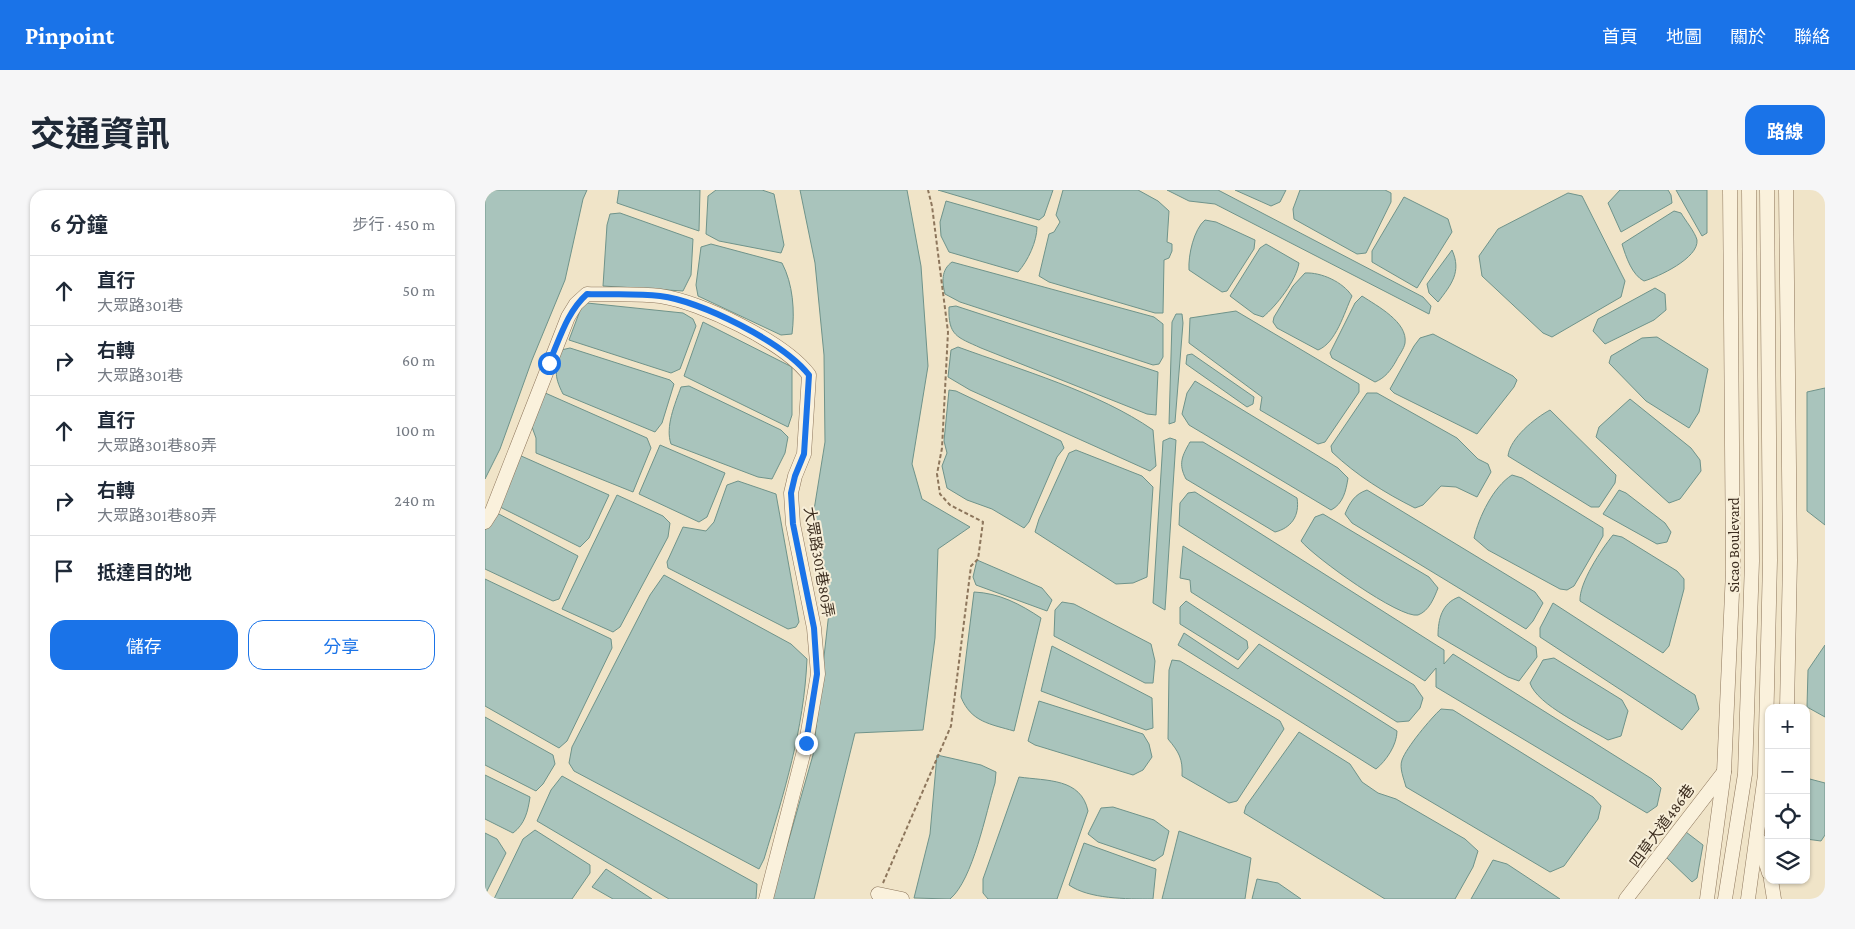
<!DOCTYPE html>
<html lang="zh-TW">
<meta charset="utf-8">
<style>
body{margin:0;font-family:"Crimson Pro","Noto Sans TC",serif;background:#f6f6f7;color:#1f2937}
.controls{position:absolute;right:15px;bottom:15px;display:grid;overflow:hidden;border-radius:10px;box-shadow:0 1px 4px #0004}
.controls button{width:45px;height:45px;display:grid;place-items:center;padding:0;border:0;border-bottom:1px solid #e0e1e3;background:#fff;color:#1f2937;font:25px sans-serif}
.stop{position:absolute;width:15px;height:15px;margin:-11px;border:4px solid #1a73e8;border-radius:50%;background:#fff}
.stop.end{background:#1a73e8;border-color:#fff;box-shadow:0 1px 5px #0008}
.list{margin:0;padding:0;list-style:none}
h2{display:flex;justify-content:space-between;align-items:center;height:65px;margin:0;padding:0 20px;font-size:21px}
h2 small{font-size:16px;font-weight:400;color:#747a83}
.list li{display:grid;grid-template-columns:32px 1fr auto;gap:15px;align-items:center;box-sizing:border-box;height:70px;padding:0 20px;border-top:1px solid #e0e1e3}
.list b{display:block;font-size:19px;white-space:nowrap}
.list p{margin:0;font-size:16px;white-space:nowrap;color:#747a83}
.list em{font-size:16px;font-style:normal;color:#747a83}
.actions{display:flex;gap:10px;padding:15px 20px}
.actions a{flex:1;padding:11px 0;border:1px solid #1a73e8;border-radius:15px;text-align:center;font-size:18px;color:#1a73e8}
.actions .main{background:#1a73e8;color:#fff}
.icon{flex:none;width:28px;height:28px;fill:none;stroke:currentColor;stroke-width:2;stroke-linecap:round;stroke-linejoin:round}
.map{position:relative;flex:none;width:1340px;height:709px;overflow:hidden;border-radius:15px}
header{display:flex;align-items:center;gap:30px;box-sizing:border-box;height:70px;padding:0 25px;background:#1a73e8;color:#fff}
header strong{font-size:24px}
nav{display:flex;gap:28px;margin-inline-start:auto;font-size:18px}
.intro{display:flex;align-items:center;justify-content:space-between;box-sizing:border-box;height:120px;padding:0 30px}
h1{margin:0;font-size:35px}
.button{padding:12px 22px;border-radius:15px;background:#1a73e8;color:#fff;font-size:18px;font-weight:700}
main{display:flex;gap:30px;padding:0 30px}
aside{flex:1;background:#fff;border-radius:15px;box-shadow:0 1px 4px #0004}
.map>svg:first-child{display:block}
.water{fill:#a9c4bc;stroke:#6f938a}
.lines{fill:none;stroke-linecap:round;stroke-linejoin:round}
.minor-casing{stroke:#8d765c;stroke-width:15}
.path{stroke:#8d765c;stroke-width:2;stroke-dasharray:4 2.5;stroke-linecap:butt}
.minor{stroke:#faf1dc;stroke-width:14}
.route{stroke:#1a73e8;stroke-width:6}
.labels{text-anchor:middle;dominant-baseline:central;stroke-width:4;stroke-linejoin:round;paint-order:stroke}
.street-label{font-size:15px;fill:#3d2e20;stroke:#f7eed8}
</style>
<header>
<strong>Pinpoint</strong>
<nav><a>首頁</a><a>地圖</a><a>關於</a><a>聯絡</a></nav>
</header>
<div class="intro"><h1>交通資訊</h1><a class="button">路線</a></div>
<main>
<aside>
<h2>6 分鐘<small>步行 · 450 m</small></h2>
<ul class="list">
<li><svg class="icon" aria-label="ahead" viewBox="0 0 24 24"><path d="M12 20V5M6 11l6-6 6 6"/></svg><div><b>直行</b><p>大眾路301巷</p></div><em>50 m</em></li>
<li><svg class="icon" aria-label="right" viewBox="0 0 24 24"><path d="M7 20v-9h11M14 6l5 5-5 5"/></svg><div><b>右轉</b><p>大眾路301巷</p></div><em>60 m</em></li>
<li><svg class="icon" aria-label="ahead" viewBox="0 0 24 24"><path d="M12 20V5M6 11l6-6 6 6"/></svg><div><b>直行</b><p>大眾路301巷80弄</p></div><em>100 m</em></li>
<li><svg class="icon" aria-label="right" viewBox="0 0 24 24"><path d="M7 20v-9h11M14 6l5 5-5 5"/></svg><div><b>右轉</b><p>大眾路301巷80弄</p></div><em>240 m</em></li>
<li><svg class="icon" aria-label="arrive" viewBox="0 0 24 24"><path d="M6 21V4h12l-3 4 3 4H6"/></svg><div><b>抵達目的地</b></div></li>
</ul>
<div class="actions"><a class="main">儲存</a><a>分享</a></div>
</aside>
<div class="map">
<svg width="1340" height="709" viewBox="0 0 1340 709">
<rect width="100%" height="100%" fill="#f0e4c8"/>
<g class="water">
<path d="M0,0h102l-4,9 -18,81 -33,80 -32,89 -15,30z"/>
<path d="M134,0h81l-1,41 -82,-28z"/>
<path d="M231,0h46l12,4 10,51 -3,8 -62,-12 -13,-7 2,-38z"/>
<path d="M315,0h107l14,76 7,100 -16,98 10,35 48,28 -32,22 -3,89 -12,92 -68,3 -41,166h-42l41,-144 16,-143 -15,-102 11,-68 -1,-87 -9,-92z"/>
<path d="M453,0h115l-9,26 -5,4z"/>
<path d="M578,0h75l20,11 11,10 -2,31 5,2v7l-3,7 -5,2 -1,53h-8l-106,-31 -10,-6 10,-42 5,-2 6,-10 -4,-7z"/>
<path d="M682,0h51l205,107 8,9 -2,8 -214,-110 -26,-3z"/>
<path d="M750,0h51l-6,12 -9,4z"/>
<path d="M815,0h85l6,3v9l-25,51 -9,1 -63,-35 -1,-10z"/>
<path d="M1135,0h48l3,5 1,8 -51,29 -13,-29z"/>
<path d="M1191,0h31v43l-5,3z"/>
<path d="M1083,3l14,3 43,85 -4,16 -69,40 -9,-4 -61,-57 -3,-20 19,-27z"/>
<path d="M919,7l44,22 4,13 -35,56 -45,-26v-11z"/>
<path d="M461,11l91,26c0,14 -9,34 -19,45l-69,-20 -8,-16 -1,-14z"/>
<path d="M1189,21l7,2c4,7 14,19 16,27 2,18 -39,37 -53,41 -12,-6 -18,-24 -22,-37z"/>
<path d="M135,23l73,26 -2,36 -8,16 -80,-5 4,-61 3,-11z"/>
<path d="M720,30l11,2 39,18 -1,9 -27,42 -5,1 -33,-22c-1,-15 5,-41 16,-50z"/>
<path d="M226,54l71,19c11,21 13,48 10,71l-11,1 -83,-39 -2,-11 5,-38z"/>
<path d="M781,54l33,19c-3,18 -22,42 -36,54l-9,-3 -24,-18 30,-48z"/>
<path d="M967,60c10,22 -1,35 -14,52l-9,-9 -2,-9z"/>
<path d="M467,72l202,55 9,7v33l-4,7 -6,1 -193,-63 -15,-8c-3,-12 -4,-24 7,-32z"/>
<path d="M820,83c16,-1 38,9 47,23 -8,17 -16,47 -34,54l-41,-22 -4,-6 1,-5 19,-31z"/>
<path d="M1170,98l10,6 1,16 -12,10 -49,24 -12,-13 5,-12z"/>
<path d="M877,106c15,10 46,26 43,47 -1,6 -6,12 -9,18 -5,9 -11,17 -21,21l-43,-24 -2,-5 25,-50z"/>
<path d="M102,113l96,10 10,6 3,7 -16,43 -9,4 -102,-33 12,-32z"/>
<path d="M471,116l202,66 -2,43 -9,-1 -166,-66c-24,-11 -33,-12 -32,-41z"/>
<path d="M751,121l123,73v8l-34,50 -7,2 -58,-34 2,-13 -73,-54 1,-25z"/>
<path d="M691,124h6l1,9 -8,99 -6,2 3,-102z"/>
<path d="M218,132l89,45v48l-4,12 -104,-51z"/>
<path d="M948,144l80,42 4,4 -3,7 -37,47 -83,-41 -4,-4 24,-43 6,-8z"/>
<path d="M1172,147l51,32 -9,43 -10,16 -43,-27 -37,-38 2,-7 31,-18z"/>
<path d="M473,157c63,23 140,45 195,83l3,36 -6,5 -180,-81 -22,-13 3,-27z"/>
<path d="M85,158l100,32 4,4 -12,39 -7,9 -92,-38c-10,-20 -7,-23 -2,-44z"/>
<path d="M707,164l62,43 -1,7 -6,3 -61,-43 1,-9z"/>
<path d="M710,191l143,87 10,10c-2,13 -5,26 -17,32l-142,-85 -7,-11 5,-21z"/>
<path d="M204,196l92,44 7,7 -3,16 -13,26 -14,-2 -87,-33c-6,-17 4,-40 10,-57z"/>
<path d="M1340,198v137l-18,-14v-119z"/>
<path d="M464,200l7,1 105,50 3,7 -7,9 -28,65 -5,6 -32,-19 -25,-9 -20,-12 -5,-22 5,-13 -3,-12z"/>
<path d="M58,202l104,46 4,10 -18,44 -97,-39v-15l-4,-11z"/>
<path d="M882,203h10l80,45 21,21 10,5 3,8 -14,25 -21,-10 -15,-1 -18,19 -8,3c-30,-15 -59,-33 -83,-56l-1,-6z"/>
<path d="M1145,209l61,49 9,12 1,11 -21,28 -11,4 -73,-66 3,-10z"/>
<path d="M1065,220l66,65 -1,8 -16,24h-8l-83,-51c2,-18 27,-38 42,-46z"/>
<path d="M685,248l6,2 -11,170 -12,-7 10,-162z"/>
<path d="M705,252h13l94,56c3,18 -6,30 -22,34l-89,-53c-8,-15 -4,-23 4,-37z"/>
<path d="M175,255l65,28 -18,44 -8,5 -60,-28z"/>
<path d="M591,260l66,26 11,11 -6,90 -14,6 -17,1 -81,-52 4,-13 30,-66z"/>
<path d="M34,265l90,40 -20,43 -9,9 -82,-41z"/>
<path d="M1027,285l10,3 81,50v8l-29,50 -7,4 -7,-1 -72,-39 -14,-12c5,-21 19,-51 38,-63z"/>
<path d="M253,291l38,13 23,128 -3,5 -8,2 -120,-61 -1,-6 16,-35 23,4 8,-9 13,-37z"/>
<path d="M882,300l168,102 8,11 -10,18 -7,8 -174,-106 -7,-9c5,-12 10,-20 22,-24z"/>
<path d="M1134,300l7,3 39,30 6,9 -4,10 -10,2 -54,-30z"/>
<path d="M710,302l249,158v14l9,-10 199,125 9,9 -4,18 -10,7 -211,-126v-19l-11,13 -246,-156 1,-22 8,-10z"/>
<path d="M132,305l46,21 7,7 -2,14 -48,90 -7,5 -51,-23z"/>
<path d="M10,322l83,44 -19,43 -6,2 -68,-32v-39z"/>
<path d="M838,324l106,63 9,11c-4,10 -9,23 -20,27 -18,4 -104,-58 -117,-74l14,-24z"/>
<path d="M1128,345l9,2 55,34 7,8v10l-15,57 -6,7 -83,-52c-1,-18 21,-51 33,-66z"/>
<path d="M698,356l231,139 9,13 -3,10 -11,13 -12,1 -206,-130 -1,-12 -10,-2z"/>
<path d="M492,370l65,28 10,12 -5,11 -71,-26 -3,-8z"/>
<path d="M179,385l127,69 16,15c-3,70 -23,134 -43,200l-5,10 -185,-98 -5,-8 3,-16 78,-152z"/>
<path d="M0,389l126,60 1,9 -45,93 -8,7 -74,-42z"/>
<path d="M489,402c25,1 46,12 67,26l-27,113c-24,-7 -43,-9 -53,-34z"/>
<path d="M974,407l77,50 1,10 -18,24 -11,-4 -70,-41c0,-17 4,-33 21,-39z"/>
<path d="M701,411l61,40 1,7 -10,12 -58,-36v-17z"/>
<path d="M577,412l12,2 77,40 4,17 -2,22h-8l-91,-47 1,-26z"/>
<path d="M1068,413l142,92 4,14 -17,21 -142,-93v-9z"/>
<path d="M699,443l54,36 21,-25 138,87c0,14 -11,30 -21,38l-198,-124z"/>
<path d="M1340,455v72l-18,-10 1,-37z"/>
<path d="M567,456l100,52 1,30 -7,2 -105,-39z"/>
<path d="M1069,468l68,42 6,11 -7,25 -13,4c-20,-12 -71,-35 -78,-57l13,-23z"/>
<path d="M687,470l8,1 100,60 4,8 -47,72 -8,2 -47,-27c1,-17 -3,-24 -14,-37l1,-69z"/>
<path d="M554,511l104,33 6,10 3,13 -9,13 -10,5 -98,-30 -7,-4z"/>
<path d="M956,519l12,1 140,87 8,9 -3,13 -34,47 -14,6 -144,-85c-2,-8 -7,-19 -4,-27 4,-12 29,-42 39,-51z"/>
<path d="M0,527l68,38 2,9 -12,20 -7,7 -51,-26z"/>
<path d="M814,542l51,32 12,18 16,11 18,6 69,40 13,12 -5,16 -18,32h-70l-141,-86 2,-7z"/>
<path d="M452,565l44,10 15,7 -1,11c-9,29 -22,97 -45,116l-36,-1 16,-64z"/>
<path d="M0,585l45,22c-2,14 -5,27 -17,36l-28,-14z"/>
<path d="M77,586l195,108 -1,15h-87l-132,-78 14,-31z"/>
<path d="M534,587c28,4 62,1 69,34l-31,88h-69l-5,-6v-14z"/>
<path d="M1321,588l19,5v52l-4,6 -15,-2z"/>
<path d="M628,617l41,13 15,11 -6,24 -9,6 -56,-19 -10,-8 13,-26z"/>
<path d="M50,640l55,35v8l-18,26h-78l29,-60z"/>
<path d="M694,641l72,27 -6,41h-83z"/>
<path d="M1201,642l17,13 -6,33 -5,4 -26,-25z"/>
<path d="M0,643l12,6 9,14 -21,42z"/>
<path d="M599,653l72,26 -3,30c-27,0 -64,0 -84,-14z"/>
<path d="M1008,670l14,4 53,35h-89z"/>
<path d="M121,679l46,30h-39l-21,-12z"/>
<path d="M772,689l21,4 23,16h-49z"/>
</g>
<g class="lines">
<g class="minor-casing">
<g id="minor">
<path d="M1301,0l4,370 -3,148"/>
<path d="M0,332l7,-11 76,-194 8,-13 11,-10c24,1 49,-1 73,2 41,6 124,46 149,79l-5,79 -9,22 -4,17 2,31 21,104 4,46 -12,69 -40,156"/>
<path d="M1274,650l10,33"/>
<path d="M1286,690l3,19"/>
<path d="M393,704l24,5"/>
<path d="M1141,709l98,-127"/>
<path d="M1222,709l17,-127 9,-201 -3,-381"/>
<path d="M1240,709l20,-125 7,-213 -3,-371"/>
<path d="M1263,709l17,-124 5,-215 -3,-370"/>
</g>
</g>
<path class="path" d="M398,693l68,-157 20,-160 7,-7 5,-37 -33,-17 -10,-11 -3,-20 5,-26 6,-116 -16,-126 -4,-16"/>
<use href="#minor" class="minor"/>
</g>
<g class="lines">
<path class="route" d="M64,173c11,-25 18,-51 38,-69 24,1 49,-1 73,2 41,5 123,46 149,79l-5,79 -9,22 -4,17 2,31 21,104 3,46 -11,69"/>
</g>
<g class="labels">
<g class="street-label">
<text transform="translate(1249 355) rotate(-90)">Sicao Boulevard</text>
<text transform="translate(334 372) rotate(80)">大眾路301巷80弄</text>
<text transform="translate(1177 636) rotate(-54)">四草大道486巷</text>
</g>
</g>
</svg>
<div class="controls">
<button>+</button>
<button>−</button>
<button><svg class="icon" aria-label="locate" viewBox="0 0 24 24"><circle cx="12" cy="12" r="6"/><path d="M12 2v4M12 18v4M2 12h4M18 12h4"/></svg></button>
<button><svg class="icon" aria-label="layers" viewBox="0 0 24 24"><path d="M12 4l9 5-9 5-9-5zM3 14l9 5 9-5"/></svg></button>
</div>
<div class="stop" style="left:64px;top:173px"></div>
<div class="stop end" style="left:321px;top:553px"></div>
</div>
</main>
